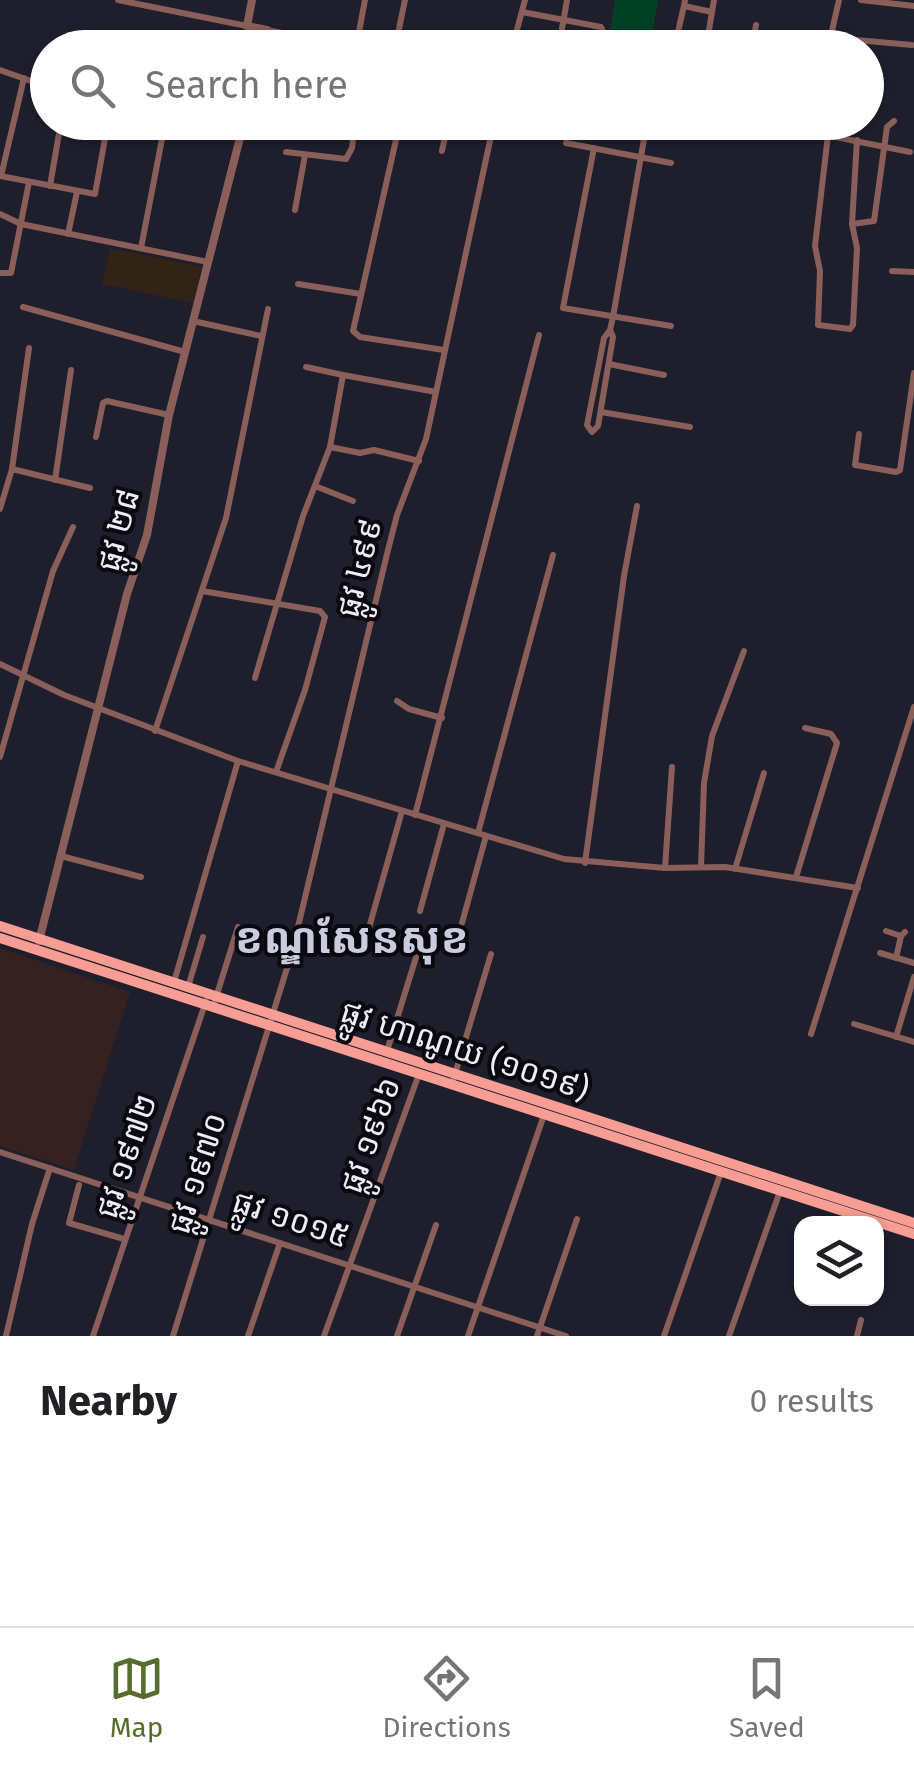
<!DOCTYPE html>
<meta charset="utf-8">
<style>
body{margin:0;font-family:"Fira Sans","Noto Sans Khmer",sans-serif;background:#f6f6f6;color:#202124}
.controls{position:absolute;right:30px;bottom:30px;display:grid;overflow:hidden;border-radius:20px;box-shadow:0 2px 8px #0004}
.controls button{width:90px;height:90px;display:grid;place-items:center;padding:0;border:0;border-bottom:2px solid #e0e0e0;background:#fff;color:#202124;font:50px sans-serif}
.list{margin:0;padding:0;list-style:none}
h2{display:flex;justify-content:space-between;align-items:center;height:130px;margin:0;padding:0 40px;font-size:42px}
h2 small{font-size:32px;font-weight:400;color:#757577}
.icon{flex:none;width:55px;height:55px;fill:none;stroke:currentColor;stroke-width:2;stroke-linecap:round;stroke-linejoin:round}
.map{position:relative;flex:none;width:914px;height:1336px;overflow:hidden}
.search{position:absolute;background:#fff;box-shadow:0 2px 8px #0004;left:30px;right:30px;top:30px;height:110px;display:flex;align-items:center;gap:25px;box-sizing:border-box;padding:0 35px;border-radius:55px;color:#757577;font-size:38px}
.sheet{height:290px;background:#fff}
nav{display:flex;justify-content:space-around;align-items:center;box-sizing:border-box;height:140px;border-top:2px solid #e0e0e0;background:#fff;font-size:28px;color:#757577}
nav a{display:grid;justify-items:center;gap:5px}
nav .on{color:#566d2c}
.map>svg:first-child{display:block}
.industrial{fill:#312417}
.education{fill:#342120}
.green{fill:#004125}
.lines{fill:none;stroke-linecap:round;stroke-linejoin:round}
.minor{stroke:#8a5f59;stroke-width:6}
.tertiary{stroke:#8a5f59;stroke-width:8}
.primary{stroke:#f79d93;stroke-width:10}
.labels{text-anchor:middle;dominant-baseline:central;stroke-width:8;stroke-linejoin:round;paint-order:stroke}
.street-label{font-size:32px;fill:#ededf7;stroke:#09090f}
.district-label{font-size:42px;font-weight:bold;fill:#cbcbdf;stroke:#09090f}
</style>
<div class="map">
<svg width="914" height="1336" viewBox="0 0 914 1336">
<rect width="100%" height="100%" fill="#1f1e2d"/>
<path class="industrial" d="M110,248l92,19 -9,36 -91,-19z"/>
<path class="education" d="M0,948l130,44 -56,178 -74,-24z"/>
<path class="green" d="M615,0h43l-8,47 -43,1z"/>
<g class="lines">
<g class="minor">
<path d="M118,0l129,26"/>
<path d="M685,0l-1,6 28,6"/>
<path d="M839,0l-8,35 3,3 78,7"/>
<path d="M861,0l53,6"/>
<path d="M522,12l79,15 4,8v13"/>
<path d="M267,30l89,18"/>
<path d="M676,40l8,-34"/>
<path d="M559,46l8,-46"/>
<path d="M356,48l9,-48"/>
<path d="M395,48l10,-48"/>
<path d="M512,48l13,-48"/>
<path d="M706,48l8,-48"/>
<path d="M752,48l4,-23"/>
<path d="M802,48l2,-15"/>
<path d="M0,70l48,17"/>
<path d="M136,122l24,12 2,5 -21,109"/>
<path d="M400,122l-47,209 7,6 84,13"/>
<path d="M761,122l149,30"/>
<path d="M828,135l-13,111 5,25 -2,54 32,4 3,-4 4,-77 -5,-24 5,-84"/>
<path d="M566,143l105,20"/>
<path d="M594,148l-31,160 108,18"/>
<path d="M442,151l6,-29"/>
<path d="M286,152l60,7 6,-11 3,-26"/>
<path d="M0,176l95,18 13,-72"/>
<path d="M1,176l23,-98"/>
<path d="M50,186l11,-64"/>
<path d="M295,210l10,-55"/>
<path d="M0,214l21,10 187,38"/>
<path d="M852,224l22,-3 13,-94 7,-6"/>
<path d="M68,234l9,-42"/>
<path d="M892,271l22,1"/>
<path d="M0,273h11l18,-91"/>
<path d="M298,284l63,10"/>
<path d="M23,307l162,45"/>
<path d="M193,321l68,15"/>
<path d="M610,330l3,7 -15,89 -6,6 -5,-7 17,-87 6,-8 3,-13 34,-195"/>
<path d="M609,364l55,11"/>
<path d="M306,367l37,8"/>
<path d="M601,412l89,15"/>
<path d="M859,434l-4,31 41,7 4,-2 14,-97"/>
<path d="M96,437l7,-34 4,-2 62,14"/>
<path d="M330,447l30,6 14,-3 45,11"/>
<path d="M12,469l78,19"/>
<path d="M55,480l16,-110"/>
<path d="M315,486l38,15"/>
<path d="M0,509l12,-40 17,-121"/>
<path d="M202,591l118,20 5,6 -20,73 -29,82"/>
<path d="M0,664l64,31 174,66 326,98 101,9 60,-1 133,21"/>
<path d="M255,678l48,-162 27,-69 13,-72 93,17"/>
<path d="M397,701l12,8 33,9"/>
<path d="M155,731l71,-213 42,-209"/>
<path d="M0,757l53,-186 20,-44"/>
<path d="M415,815l124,-480"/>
<path d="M478,833l75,-278"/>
<path d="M61,856l80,21"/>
<path d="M585,863l39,-287 13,-70"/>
<path d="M701,867l3,-84 8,-47 32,-85"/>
<path d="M665,868l7,-101"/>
<path d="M735,869l29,-96"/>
<path d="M796,877l41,-134 -6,-9 -26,-6"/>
<path d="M420,911l24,-87"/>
<path d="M462,923l24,-87"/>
<path d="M886,931l15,5"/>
<path d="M363,949l39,-138"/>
<path d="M880,953l34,10"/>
<path d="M896,958l5,-22 4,-4"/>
<path d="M174,982l64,-221"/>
<path d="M188,987l15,-50"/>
<path d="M213,1007l25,-80"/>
<path d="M854,1024l60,18"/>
<path d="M811,1034l103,-327"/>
<path d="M896,1037l18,-60"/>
<path d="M387,1051l35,-113"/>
<path d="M452,1084l39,-130"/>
<path d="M0,1152l566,184"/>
<path d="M79,1185l-10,38 55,16"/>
<path d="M6,1336l26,-112 18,-56"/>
<path d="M93,1336l113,-335"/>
<path d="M173,1336l119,-384 95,-398 10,-39 29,-76 68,-317"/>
<path d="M248,1336l32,-93"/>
<path d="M324,1336l95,-262"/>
<path d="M397,1336l39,-111"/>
<path d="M468,1336l76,-221"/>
<path d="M537,1336l40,-117"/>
<path d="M664,1336l57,-164"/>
<path d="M729,1336l51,-145"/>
<path d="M857,1336l4,-16"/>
</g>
<g class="tertiary">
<path d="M252,0l-5,26 20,4 -4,18"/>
<path d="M39,941l88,-347 20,-59 22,-120 75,-293"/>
</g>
<g class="primary">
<path d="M0,926l914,297"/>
<path d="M0,938l914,296"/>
</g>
</g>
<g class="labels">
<g class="street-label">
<text transform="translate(118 530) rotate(-75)">ផ្លូវ ២៨</text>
<text transform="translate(359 568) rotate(-76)">ផ្លូវ ៤៩៩</text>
<text transform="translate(465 1050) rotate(18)">ផ្លូវ ហាណូយ (១០១៩)</text>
<text transform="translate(370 1135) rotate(-70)">ផ្លូវ ១៩៦៦</text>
<text transform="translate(126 1156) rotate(-71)">ផ្លូវ ១៩៧២</text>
<text transform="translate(197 1173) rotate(-72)">ផ្លូវ ១៩៧០</text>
<text transform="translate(291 1219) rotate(18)">ផ្លូវ ១០១៥</text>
</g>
<g class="district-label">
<text x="352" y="939">ខណ្ឌសែនសុខ</text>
</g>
</g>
</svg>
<div class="controls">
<button><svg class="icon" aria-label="layers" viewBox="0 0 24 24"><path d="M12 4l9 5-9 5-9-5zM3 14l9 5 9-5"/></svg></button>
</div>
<div class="search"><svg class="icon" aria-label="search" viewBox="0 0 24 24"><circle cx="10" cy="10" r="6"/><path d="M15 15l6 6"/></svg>Search here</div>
</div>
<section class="sheet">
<h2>Nearby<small>0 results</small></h2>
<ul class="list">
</ul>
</section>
<nav>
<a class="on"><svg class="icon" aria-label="map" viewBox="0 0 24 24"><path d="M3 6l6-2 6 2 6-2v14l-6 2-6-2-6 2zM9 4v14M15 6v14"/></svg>Map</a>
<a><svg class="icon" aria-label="directions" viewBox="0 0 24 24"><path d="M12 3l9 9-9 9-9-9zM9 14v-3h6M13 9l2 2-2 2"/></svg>Directions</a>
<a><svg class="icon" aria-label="saved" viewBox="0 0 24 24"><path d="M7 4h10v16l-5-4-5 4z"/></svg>Saved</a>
</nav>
